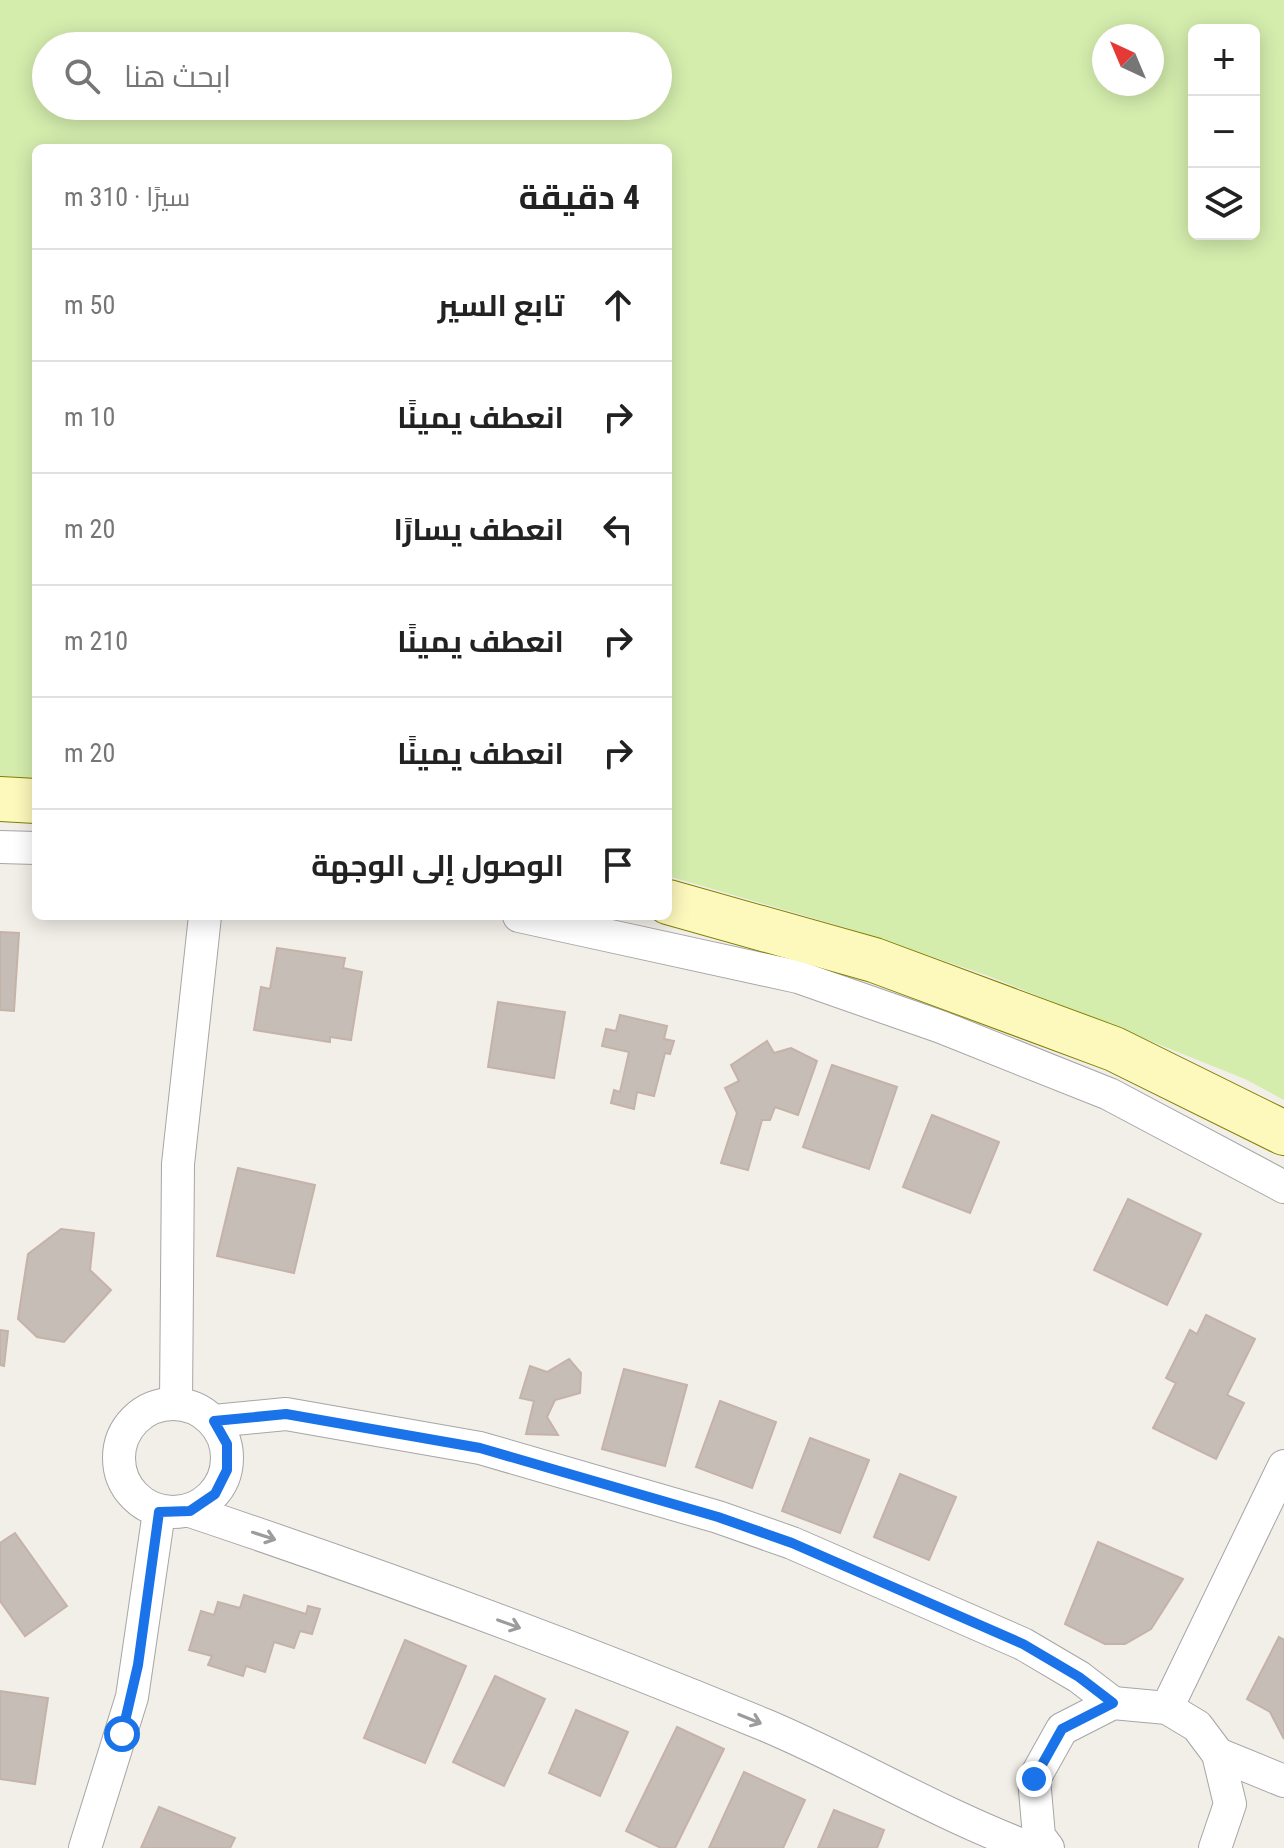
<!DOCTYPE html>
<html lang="ar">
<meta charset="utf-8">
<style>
body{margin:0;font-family:"Roboto Condensed",Cairo,sans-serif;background:#f6f6f6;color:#222;direction:rtl}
.controls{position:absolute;right:24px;top:24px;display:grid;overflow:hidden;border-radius:12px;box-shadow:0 4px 20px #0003}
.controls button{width:72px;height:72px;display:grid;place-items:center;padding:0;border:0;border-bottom:2px solid #e0e0e0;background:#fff;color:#222;font:40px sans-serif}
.compass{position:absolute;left:1092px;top:24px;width:72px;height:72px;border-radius:50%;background:#fff;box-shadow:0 4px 20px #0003;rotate:316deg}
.stop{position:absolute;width:24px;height:24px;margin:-18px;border:6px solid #1a73e8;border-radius:50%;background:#fff}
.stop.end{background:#1a73e8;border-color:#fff;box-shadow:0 2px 8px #0008}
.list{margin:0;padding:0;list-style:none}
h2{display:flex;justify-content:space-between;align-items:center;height:104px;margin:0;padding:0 32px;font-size:34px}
h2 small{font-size:26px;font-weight:400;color:#767676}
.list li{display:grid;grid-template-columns:52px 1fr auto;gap:24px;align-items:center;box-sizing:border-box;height:112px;padding:0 32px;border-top:2px solid #e0e0e0}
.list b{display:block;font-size:30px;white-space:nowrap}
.list em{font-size:26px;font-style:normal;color:#767676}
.icon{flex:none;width:44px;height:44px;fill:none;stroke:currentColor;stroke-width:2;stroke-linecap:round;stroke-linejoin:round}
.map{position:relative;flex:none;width:1284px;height:1848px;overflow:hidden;direction:ltr}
.search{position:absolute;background:#fff;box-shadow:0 4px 20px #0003;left:32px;top:32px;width:640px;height:88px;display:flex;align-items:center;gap:20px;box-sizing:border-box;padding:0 28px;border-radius:44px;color:#767676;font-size:30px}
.panel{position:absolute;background:#fff;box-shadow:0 4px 20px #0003;left:32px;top:144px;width:640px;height:776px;border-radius:12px;direction:rtl}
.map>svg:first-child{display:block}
.grass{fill:#d4edad;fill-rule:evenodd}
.building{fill:#c7bdb7;stroke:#c5b2a9;stroke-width:2}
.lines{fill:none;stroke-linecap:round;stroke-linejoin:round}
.street-casing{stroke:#a6a6a6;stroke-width:34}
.secondary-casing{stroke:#818000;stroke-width:46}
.street{stroke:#fff;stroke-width:32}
.secondary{stroke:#fdf8bc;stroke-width:44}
.oneway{stroke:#9c9c9c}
.route{stroke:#1a73e8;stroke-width:10}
</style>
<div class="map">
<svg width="1284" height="1848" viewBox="0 0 1284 1848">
<rect width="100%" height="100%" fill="#f2eee8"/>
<path class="grass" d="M0,0h1284v1100l-39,-21 -259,-104 -136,-46 -182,-53v-728h-632v633l-36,-2zM1194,30h60v204h-60zM1104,36h48v48h-48zM46,46h612v60h-612z"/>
<g class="building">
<path d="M0,932l19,1 -5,78 -14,-1z"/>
<path d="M277,948l68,10 -2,10 19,4 -11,68 -21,-3v5l-76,-12 7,-43 9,2z"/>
<path d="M498,1002l67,10 -11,66 -66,-11z"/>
<path d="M620,1015l47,11 -3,13 10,2 -4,13 -5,-1 -11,43 -17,-4 -3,17 -23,-6 3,-13 6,2 9,-40 -27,-6 4,-17 10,2z"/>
<path d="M767,1041l7,12 17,-5 26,13 -19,54 -23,-8 -5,13h-8l-14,50 -27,-7 16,-50 -12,-25 14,-7 -8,-16z"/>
<path d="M832,1065l65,22 -28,82 -66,-22z"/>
<path d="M932,1115l67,27 -29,71 -67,-26z"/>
<path d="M238,1168l77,17 -21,88 -77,-17z"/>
<path d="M1128,1199l73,35 -34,71 -73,-35z"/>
<path d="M61,1229l33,4 -4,37 21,20 -47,52 -27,-5 -19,-18 10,-65z"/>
<path d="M1206,1315l49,24 -28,56 17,8 -28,56 -63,-31 23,-45 -10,-5 24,-48 7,4z"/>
<path d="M0,1330l8,1 -4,35 -4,-1z"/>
<path d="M569,1359l12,14 -1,20 -25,7 -8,17 11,18 -32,-1 8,-33 -14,-3 10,-32 17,6z"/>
<path d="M624,1369l63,16 -22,81 -63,-17z"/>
<path d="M720,1401l56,21 -24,66 -56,-21z"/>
<path d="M810,1438l59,22 -29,73 -58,-22z"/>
<path d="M900,1474l56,23 -27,63 -55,-23z"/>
<path d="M15,1533l52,73 -42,30 -25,-35v-58z"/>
<path d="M1098,1542l85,37 -32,50 -26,15h-20l-40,-20z"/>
<path d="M244,1595l62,19 2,-8 12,3 -8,25 -12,-3 -6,17 -20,-6 -9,30 -19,-6 -3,10 -35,-11 4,-9 -23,-6 12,-39 13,4 4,-13 22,6z"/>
<path d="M1279,1637l5,3v99l-14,-27 -23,-13z"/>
<path d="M405,1640l61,26 -41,97 -61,-25z"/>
<path d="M495,1676l50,23 -41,87 -51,-24z"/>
<path d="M0,1691l48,7 -13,86 -35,-5z"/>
<path d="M576,1710l52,22 -28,64 -51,-23z"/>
<path d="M677,1727l47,22 -49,99h-14l-35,-17z"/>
<path d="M744,1772l61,28 -22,48h-74z"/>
<path d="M159,1807l76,31 -5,10h-89z"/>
<path d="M834,1810l50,20 -7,18h-59z"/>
</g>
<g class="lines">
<g class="street-casing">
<g id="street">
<path d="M0,847l36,1"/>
<path d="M519,916l279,61 143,50 168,67 175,93"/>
<path d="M176,1403l2,-239 27,-248"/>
<circle cx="173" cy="1458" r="54"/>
<path d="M214,1421l72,-7 194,34 238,69 74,26 231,101 56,33 34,26"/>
<path d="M190,1511c194,65 386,136 575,214 90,38 174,89 265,123"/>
<path d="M1167,1708l117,-242"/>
<path d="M1218,1754l66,27"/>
<path d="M85,1848l47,-151 27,-185"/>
<path d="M1048,1848l-9,-12 -5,-57 28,-50 51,-26 54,5 30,18 21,28 12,50 -15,44"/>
</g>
</g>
<g class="secondary-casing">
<g id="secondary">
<path d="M0,799l36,2"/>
<path d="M668,902l206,58 240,89 170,84"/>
</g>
</g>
<use href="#street" class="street"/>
<use href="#secondary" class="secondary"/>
</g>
<defs><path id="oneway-shaft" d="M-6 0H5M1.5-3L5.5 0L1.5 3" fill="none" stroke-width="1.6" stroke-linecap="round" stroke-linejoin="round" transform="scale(2)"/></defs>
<g class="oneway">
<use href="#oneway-shaft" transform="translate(264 1536) rotate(18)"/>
<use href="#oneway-shaft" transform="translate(509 1624) rotate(20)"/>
<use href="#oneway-shaft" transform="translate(750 1719) rotate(22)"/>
</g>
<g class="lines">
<path class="route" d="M122,1734l16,-69 21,-153 31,-1 25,-17 12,-24v-26l-13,-23 72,-7 194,34 238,69 74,26 231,101 56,33 34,26 -51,26 -28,50"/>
</g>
</svg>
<div class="controls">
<button>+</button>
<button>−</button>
<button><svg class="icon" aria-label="layers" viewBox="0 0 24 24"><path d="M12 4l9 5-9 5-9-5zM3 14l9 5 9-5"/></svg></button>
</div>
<svg class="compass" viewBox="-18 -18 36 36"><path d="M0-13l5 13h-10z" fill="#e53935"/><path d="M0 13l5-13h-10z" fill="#767676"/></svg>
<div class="stop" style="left:122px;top:1734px"></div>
<div class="stop end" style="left:1034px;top:1779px"></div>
<div class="search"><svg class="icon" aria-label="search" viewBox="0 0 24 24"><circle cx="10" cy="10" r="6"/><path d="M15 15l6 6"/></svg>ابحث هنا</div>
<section class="panel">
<h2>4 دقيقة<small>سيرًا · 310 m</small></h2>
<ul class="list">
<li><svg class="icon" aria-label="ahead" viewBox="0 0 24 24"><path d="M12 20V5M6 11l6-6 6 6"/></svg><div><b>تابع السير</b></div><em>50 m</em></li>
<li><svg class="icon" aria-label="right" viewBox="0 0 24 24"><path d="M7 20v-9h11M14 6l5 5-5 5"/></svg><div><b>انعطف يمينًا</b></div><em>10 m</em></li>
<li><svg class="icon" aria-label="left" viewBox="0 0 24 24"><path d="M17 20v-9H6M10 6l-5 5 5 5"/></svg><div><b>انعطف يسارًا</b></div><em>20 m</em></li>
<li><svg class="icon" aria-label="right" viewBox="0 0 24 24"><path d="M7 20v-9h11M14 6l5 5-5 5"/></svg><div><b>انعطف يمينًا</b></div><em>210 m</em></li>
<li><svg class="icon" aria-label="right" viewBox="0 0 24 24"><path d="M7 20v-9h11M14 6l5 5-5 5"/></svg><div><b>انعطف يمينًا</b></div><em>20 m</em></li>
<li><svg class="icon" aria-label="arrive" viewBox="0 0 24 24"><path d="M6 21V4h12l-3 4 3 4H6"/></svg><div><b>الوصول إلى الوجهة</b></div></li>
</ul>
</section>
</div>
